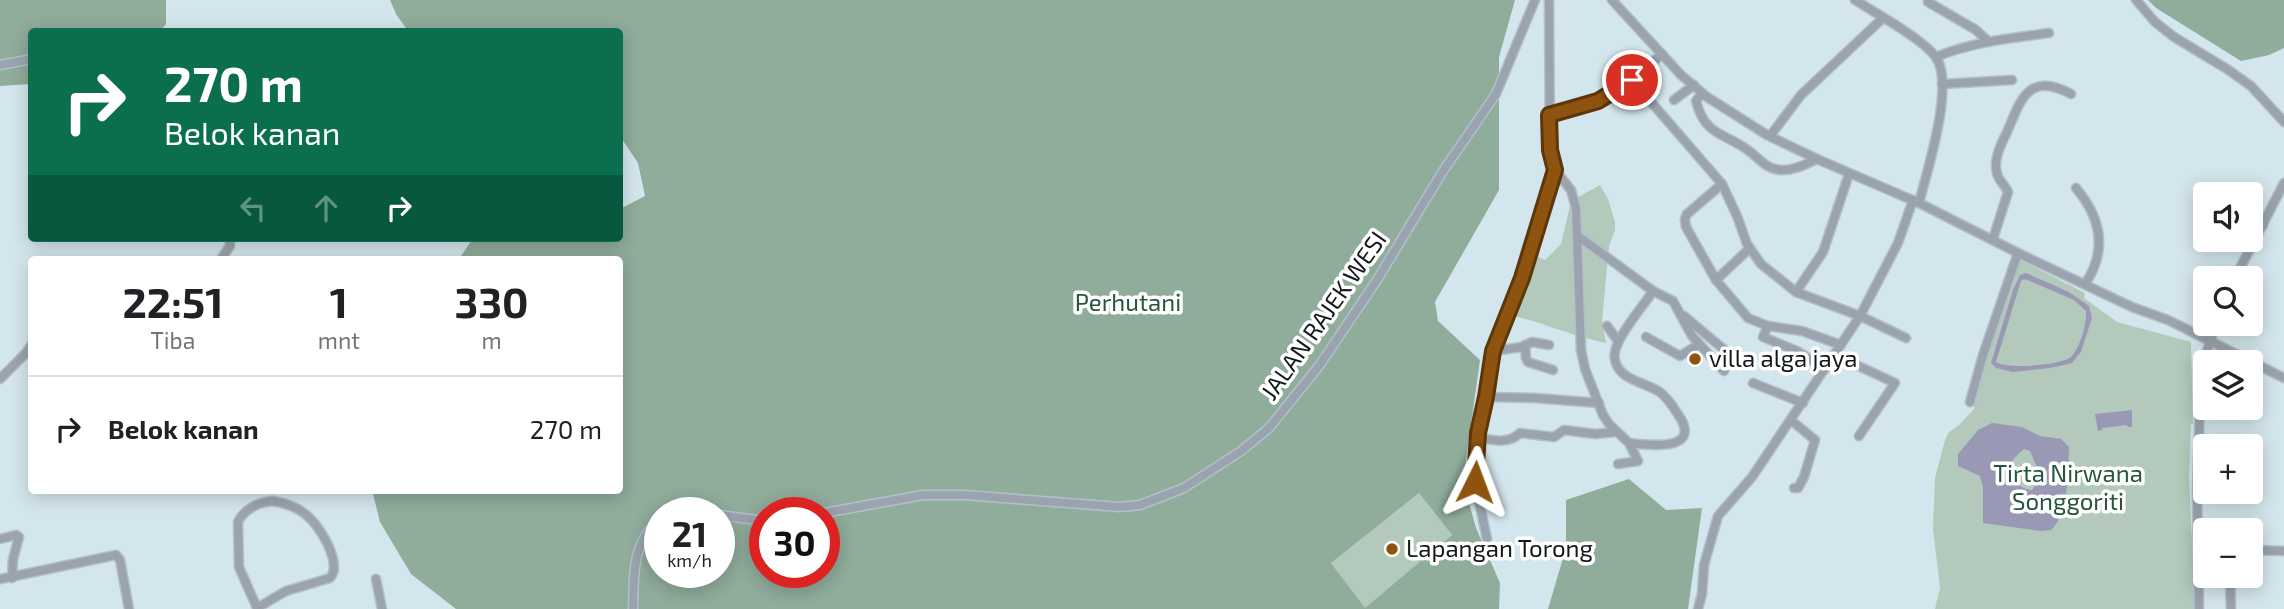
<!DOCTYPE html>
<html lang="id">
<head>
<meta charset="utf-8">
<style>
  body { margin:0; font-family:"Exo 2",sans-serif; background:#f6f6f6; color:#202124; height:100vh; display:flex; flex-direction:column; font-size:26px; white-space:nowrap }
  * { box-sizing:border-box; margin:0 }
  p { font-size:23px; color:#757577 }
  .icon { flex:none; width:38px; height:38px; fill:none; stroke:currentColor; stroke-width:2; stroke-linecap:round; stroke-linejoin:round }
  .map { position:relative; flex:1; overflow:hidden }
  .side { position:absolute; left:28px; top:256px; width:595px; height:238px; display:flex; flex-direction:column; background:#fff; border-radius:7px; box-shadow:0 4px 18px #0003 }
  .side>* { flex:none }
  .hud { position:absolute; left:28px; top:28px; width:595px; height:214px; border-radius:7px; box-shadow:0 4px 18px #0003; background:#0b6e4f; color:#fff; overflow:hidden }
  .tools { position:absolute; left:2193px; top:182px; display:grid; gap:14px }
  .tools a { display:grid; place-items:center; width:70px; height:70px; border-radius:7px; background:#fff; box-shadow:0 4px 18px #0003; font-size:35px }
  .speed { position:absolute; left:644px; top:497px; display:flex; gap:14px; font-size:35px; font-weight:700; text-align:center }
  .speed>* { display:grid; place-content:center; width:91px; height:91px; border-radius:50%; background:#fff; box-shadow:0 4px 18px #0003; line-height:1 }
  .speed small { font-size:18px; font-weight:400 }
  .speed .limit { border:10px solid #d22; background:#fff; color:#111 }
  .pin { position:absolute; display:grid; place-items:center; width:60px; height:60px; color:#fff; margin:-30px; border:4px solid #fff; border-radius:50%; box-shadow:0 2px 7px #0007 }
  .me { position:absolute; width:77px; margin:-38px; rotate:3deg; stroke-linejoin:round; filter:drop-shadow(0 0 5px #0008) }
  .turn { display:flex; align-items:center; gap:24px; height:147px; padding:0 21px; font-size:32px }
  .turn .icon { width:91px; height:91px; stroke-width:2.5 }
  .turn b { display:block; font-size:49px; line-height:60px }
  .lanes { display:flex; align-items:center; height:66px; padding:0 21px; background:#0003; justify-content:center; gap:35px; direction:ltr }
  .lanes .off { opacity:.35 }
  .eta { display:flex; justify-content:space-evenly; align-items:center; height:119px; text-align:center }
  .eta b { font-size:42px; font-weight:700; line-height:49px }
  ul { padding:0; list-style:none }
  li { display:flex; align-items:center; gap:21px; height:105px; padding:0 21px; border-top:2px solid #e0e0e0 }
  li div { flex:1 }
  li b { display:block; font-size:26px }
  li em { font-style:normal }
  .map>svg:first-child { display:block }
</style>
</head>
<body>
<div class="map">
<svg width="2284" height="609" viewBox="0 0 2284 609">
  <rect width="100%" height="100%" fill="#d4e6ed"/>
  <g fill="#b2c9bb">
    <path d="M1600,185l8,14 7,23v8l-6,16 -7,75 4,22c-33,-7 -63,-20 -95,-28l21,-61 13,6 16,-16 10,-43z"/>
    <polygon points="2022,261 2085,293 2084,298 2117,322 2191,342 2193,424 2191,424 2189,476 2195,609 1935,609 1940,588 1933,529 1935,478 1945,440 1949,432 1958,426 1974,409 1974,402 1990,341 2018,262"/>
    <polygon points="1419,493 1452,535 1365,609 1331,563"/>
  </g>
  <g fill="#90ac9b" fill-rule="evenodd">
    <polygon points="0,0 166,0 166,24 160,31 32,32 31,84 0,86"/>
    <path d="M390,0h1125l-16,57v133l-64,112 3,19 42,39 -17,121 13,47 24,55 -1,26h-1043l-45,-35 -31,-52 -8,-32h248v-231h-161l14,-21h147v-29l25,-13 -7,-33 -18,-27v-104l-212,-1 -12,-17zM1419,493l33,42 -87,73 -34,-45zM660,513h59v59h-59zM765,513h59v59h-59z"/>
    <polygon points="2148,0 2284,0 2284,48 2269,55 2241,61 2156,8"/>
    <polygon points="1629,479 1666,510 1702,508 1688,609 1548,609 1566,548 1566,500"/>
  </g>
  <g fill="#9a99b5" fill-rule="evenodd">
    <path d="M2026,273l43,19 20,14 3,12 -11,34 -9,11 -22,5 -37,4 -17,-4 -5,-5 22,-73 7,-15zM2025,279l49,21 12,11c1,12 -6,37 -15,46 -10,8 -65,13 -75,5l25,-81z"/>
    <polygon points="2132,410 2132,427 2128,427 2127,425 2102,428 2102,430 2098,431 2095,414"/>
    <path d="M1992,423l30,4 18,9 21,3 8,8c-1,23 0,67 -18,83l-9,1 -59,-8v-36l-3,-11 -22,-10v-12l20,-24zM2024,449l6,2 11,26 -9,13c-12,0 -27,-15 -20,-28 2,-5 8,-9 12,-13z"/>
  </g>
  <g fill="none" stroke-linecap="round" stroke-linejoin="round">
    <defs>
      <g id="street">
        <path d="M1549,0l1,150 5,20 -33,108 -29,73 -15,86c15,4 31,7 42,-4l34,4 10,-7 31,4 21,-2"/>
        <polyline points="1612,0 1681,75 1707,97 1767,135 1817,159 1919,203 2018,253 2132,307 2168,320 2284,378"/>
        <path d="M1855,0c20,13 66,38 80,56 21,26 -8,115 -16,147"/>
        <polyline points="2136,0 2155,22 2174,37 2227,69 2251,86 2284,122"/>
        <polyline points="1928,2 1976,30 1989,42"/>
        <path d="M1936,57c36,-15 75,-19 113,-24"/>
        <polyline points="0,65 32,59"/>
        <polyline points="1632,80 1722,184 1737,216 1747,244 1761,264 1796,292 1860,316 1906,338"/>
        <polyline points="1942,84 2012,80"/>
        <path d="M1702,93l-6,8c9,36 30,32 53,50 11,8 17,18 32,19 12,1 25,-6 36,-11"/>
        <polyline points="1674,100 1694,85"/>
        <polyline points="1549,115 1598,101 1632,80 1662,54"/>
        <polyline points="1770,136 1801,95 1883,18"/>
        <path d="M1555,170l16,20 5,18 5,142 4,19 18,46 6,9 20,19c18,2 70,9 52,-24 -6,-9 -11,-19 -20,-26 -14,-11 -42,-12 -46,-33 -5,-17 28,-53 38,-69"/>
        <polyline points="1722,184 1687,214 1685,219 1686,227 1716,280 1748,318 1768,326 1802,331 1841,345"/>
        <path d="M2076,188c25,30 32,62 9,96"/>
        <polyline points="2250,220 2263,226"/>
        <polyline points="1578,236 1653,291 1673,301 1692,336 1724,371"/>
        <path d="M1993,239l15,-47c-3,-7 -10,-12 -11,-19 -4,-13 4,-29 10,-41 14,-33 22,-61 64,-38"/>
        <polyline points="221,259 230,246 230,238"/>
        <polyline points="2201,278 2205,280"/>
        <polyline points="2235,278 2284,183"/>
        <polyline points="1716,280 1749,249"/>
        <polyline points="1796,292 1823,252 1849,174"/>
        <polyline points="1684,316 1733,357"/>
        <polyline points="1607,326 1618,341"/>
        <polyline points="1768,326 1763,337 1797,351 1825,369"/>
        <polyline points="1646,337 1680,356 1698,345"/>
        <polyline points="1525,345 1526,358 1528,362 1553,370"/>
        <polyline points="1493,351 1522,347 1532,342 1549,345"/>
        <polyline points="1835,355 1895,383 1859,436"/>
        <polyline points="0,379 26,353 32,344"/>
        <polyline points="1753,383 1803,403"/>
        <polyline points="1486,397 1535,398 1599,403"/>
        <polyline points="1970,402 1983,355 2018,253"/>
        <polyline points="1792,421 1815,440 1804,477 1798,488 1794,488"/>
        <polyline points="1478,437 1475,482 1487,539"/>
        <polyline points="1618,464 1638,461 1629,443"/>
        <path d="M273,501c12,2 22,5 32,13 14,10 38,49 25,64l-44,13 -29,17 -18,-41 -1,-45c6,-13 21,-20 35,-21z"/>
        <polyline points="682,513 700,513"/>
        <polyline points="824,513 923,495 965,495 1119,507 1140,505 1184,488 1241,451 1269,428 1319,366 1377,280 1443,171 1496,94 1535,0"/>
        <polyline points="719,515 765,521"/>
        <polyline points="0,539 16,535 19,537 13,559 12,578"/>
        <polyline points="2250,550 2284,551"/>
        <polyline points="2230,576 2231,609"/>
        <polyline points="0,579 116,555 120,560 129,609"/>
        <polyline points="376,579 382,609"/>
        <path d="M633,609c1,-30 -2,-69 27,-88"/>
        <polyline points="1698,609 1702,594 1704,565 1718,516 1752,477 1860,316 1898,243 1913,200"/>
        <polyline points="2199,609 2197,495 2201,369 2216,324"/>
      </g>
    </defs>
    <use href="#street" stroke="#b1c1c7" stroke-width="11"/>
    <use href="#street" stroke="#9ba4ae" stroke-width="8"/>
  </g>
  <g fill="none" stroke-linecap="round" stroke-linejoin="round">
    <defs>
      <polyline id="route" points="1475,482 1478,433 1486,397 1493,351 1522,278 1555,170 1550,150 1549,115 1598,101 1632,80"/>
    </defs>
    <use href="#route" stroke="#5c370a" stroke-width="18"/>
    <use href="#route" stroke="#8e540f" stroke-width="12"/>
  </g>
  <g fill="#8e540f" stroke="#fff" stroke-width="2.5">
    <circle cx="1695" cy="359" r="7"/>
    <circle cx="1392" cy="549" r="7"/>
  </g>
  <g text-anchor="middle" stroke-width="7" stroke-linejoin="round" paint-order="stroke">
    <g font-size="24" fill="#24563d" stroke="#fff">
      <text x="1128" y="311">Perhutani</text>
      <text x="2068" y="482">Tirta Nirwana<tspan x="2068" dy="28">Songgoriti</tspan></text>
    </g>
    <g font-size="24" fill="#12181b" stroke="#fff">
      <text transform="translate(1324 316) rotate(-55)" y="8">JALAN RAJEK WESI</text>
    </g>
    <g font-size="24" fill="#12181b" stroke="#fff" text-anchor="start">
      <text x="1709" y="367">villa alga jaya</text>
      <text x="1406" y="557">Lapangan Torong</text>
    </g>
  </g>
</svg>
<div class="tools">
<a><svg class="icon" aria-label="sound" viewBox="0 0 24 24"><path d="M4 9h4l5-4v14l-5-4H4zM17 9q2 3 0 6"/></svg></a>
<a><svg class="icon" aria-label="search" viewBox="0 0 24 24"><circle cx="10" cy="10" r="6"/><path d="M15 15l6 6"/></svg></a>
<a><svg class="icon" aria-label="layers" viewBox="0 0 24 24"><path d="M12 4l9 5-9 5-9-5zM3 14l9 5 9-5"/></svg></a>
<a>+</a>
<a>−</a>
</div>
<div class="speed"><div>21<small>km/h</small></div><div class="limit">30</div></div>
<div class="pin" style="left:1632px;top:80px;background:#d93025"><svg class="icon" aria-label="arrive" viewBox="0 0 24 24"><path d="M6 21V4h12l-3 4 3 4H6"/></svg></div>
<svg class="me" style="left:1475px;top:482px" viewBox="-20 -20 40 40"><path d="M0-17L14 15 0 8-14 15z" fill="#8e540f" stroke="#fff" stroke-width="4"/></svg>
<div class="hud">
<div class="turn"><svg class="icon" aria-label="right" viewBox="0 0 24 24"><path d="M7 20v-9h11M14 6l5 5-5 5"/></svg><div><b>270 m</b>Belok kanan</div></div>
<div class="lanes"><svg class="icon off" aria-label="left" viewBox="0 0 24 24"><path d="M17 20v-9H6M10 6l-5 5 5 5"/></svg><svg class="icon off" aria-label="ahead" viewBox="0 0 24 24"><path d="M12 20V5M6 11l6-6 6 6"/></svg><svg class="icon" aria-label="right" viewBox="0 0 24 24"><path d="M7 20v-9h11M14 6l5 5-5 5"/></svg></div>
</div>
<section class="side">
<div class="eta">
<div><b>22:51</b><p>Tiba</p></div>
<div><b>1</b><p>mnt</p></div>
<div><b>330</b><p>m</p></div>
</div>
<ul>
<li><svg class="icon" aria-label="right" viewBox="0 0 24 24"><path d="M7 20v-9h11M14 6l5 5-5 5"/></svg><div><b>Belok kanan</b></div><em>270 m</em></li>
</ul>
</section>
</div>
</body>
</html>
